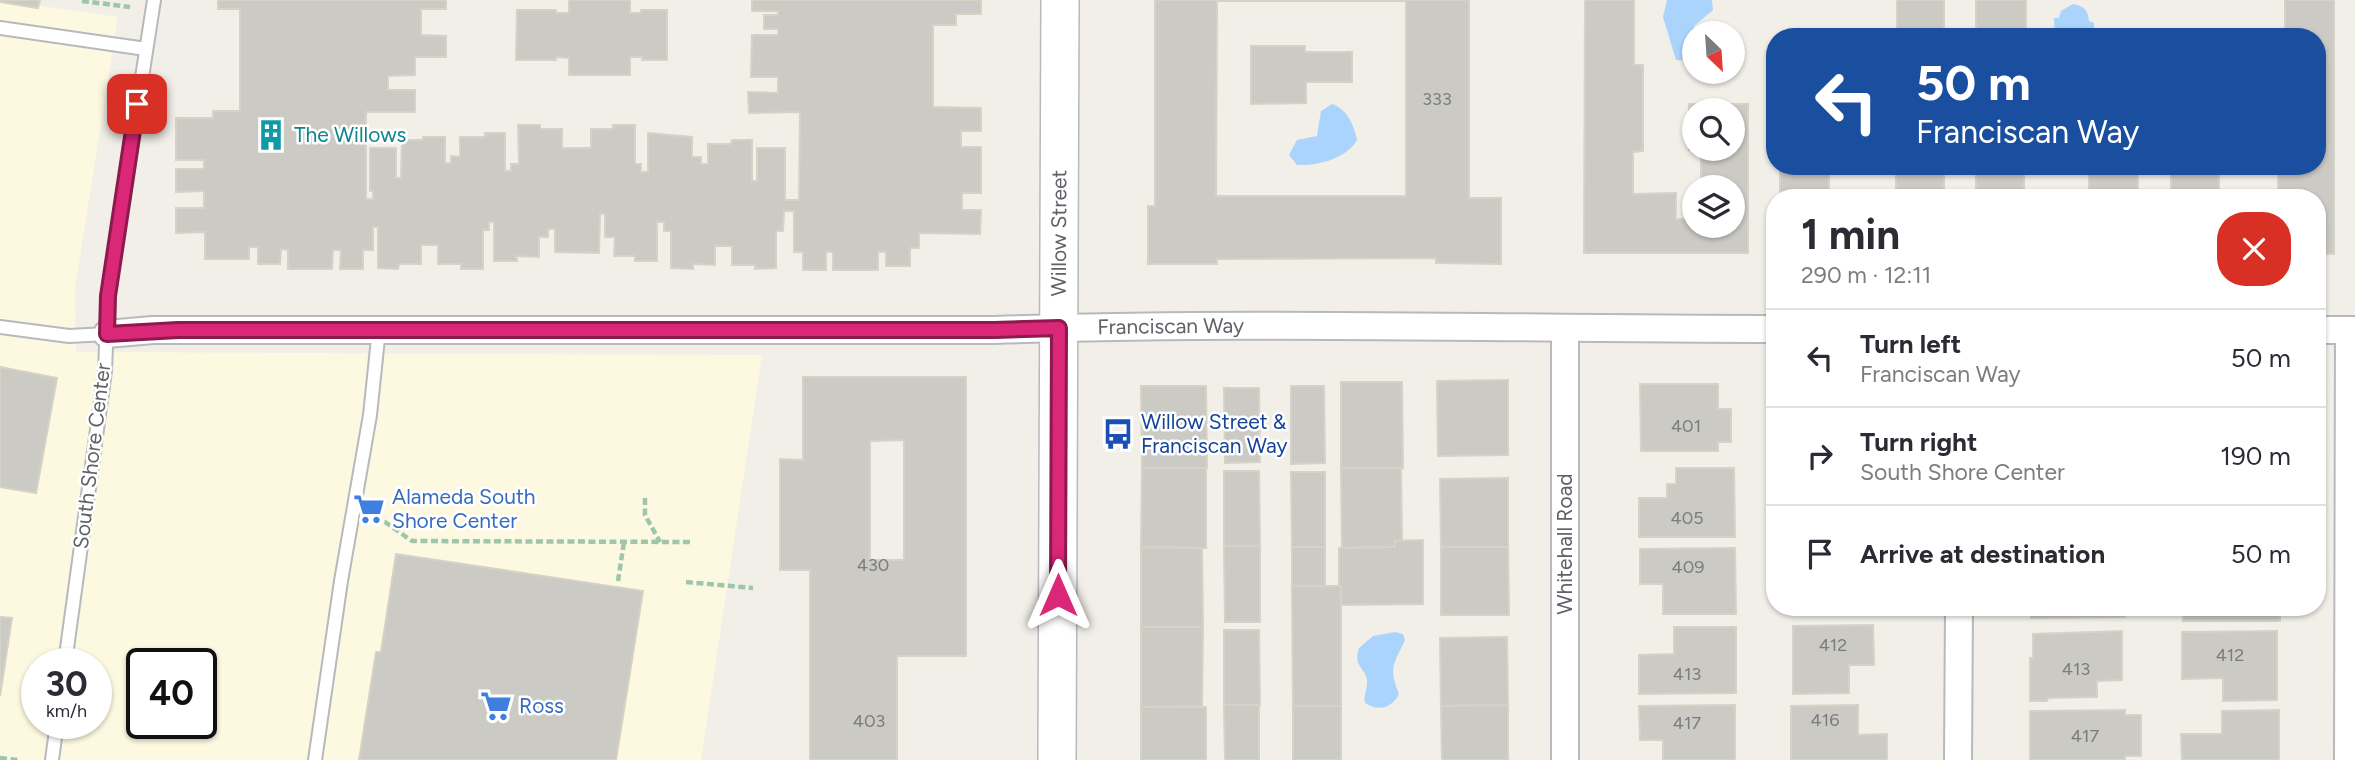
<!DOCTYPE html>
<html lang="en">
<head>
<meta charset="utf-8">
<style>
  body { margin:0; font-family:Figtree,sans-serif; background:#f7f7f7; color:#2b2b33; height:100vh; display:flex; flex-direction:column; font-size:26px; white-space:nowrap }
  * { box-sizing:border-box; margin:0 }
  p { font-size:23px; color:#7c7c81 }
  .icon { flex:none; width:38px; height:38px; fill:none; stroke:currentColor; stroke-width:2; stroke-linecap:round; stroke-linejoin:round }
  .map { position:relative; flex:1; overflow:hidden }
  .sheet { position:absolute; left:1766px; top:189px; width:560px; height:427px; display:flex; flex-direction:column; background:#fff; border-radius:28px; box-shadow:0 2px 5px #0004 }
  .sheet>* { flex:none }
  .guide { position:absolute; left:1766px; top:28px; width:560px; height:147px; border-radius:28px; box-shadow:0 2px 5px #0004; background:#1a4fa0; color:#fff; overflow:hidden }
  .needle { width:46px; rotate:155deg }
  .fabs { position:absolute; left:1682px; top:21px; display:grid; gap:14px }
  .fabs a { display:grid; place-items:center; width:63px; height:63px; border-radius:50%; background:#fff; box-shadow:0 2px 5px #0004; font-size:35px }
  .speed { position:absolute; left:21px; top:648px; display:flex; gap:14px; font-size:35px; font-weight:700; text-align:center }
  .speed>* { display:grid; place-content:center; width:91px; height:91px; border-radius:50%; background:#fff; box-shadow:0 2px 5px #0004; line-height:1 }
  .speed small { font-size:18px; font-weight:400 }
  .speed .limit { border:4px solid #111; border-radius:10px; background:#fff; color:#111 }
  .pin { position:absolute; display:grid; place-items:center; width:60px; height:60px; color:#fff; margin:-30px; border-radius:14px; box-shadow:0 4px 10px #0006 }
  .me { position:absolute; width:77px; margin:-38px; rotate:0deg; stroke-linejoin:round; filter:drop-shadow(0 0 5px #0008) }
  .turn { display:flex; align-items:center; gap:24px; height:147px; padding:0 35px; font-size:32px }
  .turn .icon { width:91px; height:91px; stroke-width:2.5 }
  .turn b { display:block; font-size:49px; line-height:60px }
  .round { display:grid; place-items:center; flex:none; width:74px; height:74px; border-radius:28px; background:#f7f7f7 }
  .summary { display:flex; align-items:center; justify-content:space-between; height:119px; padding:0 35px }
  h1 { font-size:42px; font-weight:700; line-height:52px }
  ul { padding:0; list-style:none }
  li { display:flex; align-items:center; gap:21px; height:98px; padding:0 35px; border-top:2px solid #e1e1e2 }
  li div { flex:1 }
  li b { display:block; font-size:26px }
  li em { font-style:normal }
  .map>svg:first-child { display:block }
</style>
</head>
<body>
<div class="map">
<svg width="2355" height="760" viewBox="0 0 2355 760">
  <rect width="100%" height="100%" fill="#f1efe8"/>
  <path fill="#fdf8e0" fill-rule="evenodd" d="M0,0l118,17 -43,271 1,64 686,3 -61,405h-701zM37,663h59v60h-59zM142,663h59v60h-59z"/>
  <g fill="#abd4fd">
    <polygon points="1667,0 1712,0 1713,10 1694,26 1694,61 1676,60 1663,17"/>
    <path d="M2073,4c11,2 15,6 16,17l5,2v14h-39l-1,-19h5l2,-7z"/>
    <path d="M1332,104c15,5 22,21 25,36 -11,19 -40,26 -60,25l-8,-10 8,-15 20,-4 4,-25z"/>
    <path d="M1395,632l8,2 2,6c-11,24 -17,27 -6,54 -7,14 -21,18 -34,9 -2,-8 3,-15 2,-23 -2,-13 -14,-13 -8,-32l14,-12z"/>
  </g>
  <g fill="#cccac4" stroke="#d5d2c6" stroke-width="2" fill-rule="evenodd">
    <polygon points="0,0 40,0 38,8 0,2"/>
    <polygon points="218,0 446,0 446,9 421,9 421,35 446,36 446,57 415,57 415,75 388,76 388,90 415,90 415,112 366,112 366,199 373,199 373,191 370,191 370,148 396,148 396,178 401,178 402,140 423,140 423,137 445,137 445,163 451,163 451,156 460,157 460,137 485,137 485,133 505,133 505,171 511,171 511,164 519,164 518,125 540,125 540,129 562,129 562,148 591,148 591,129 613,129 613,125 635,125 635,164 641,164 641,172 648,172 648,133 692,137 692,157 701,157 701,164 708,164 708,144 731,144 732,140 752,140 752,181 757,181 757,148 785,148 785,200 799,200 800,112 749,113 748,92 778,93 778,77 751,77 752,35 778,35 778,29 764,29 764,15 778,15 778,11 752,11 752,0 981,0 981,14 956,14 956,25 933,25 933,107 981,108 981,131 961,131 961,147 981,147 981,193 962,193 962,210 981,210 980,234 919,233 919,248 910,248 910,266 886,266 886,252 878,252 878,270 833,270 833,252 826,252 826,270 803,270 803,252 794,252 794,211 784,211 783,231 776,231 776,268 755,269 755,265 732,265 732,246 715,246 715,265 693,264 693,269 671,268 671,231 664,231 664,222 657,222 657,261 635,261 635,256 614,256 615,237 605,237 605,214 600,214 599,253 555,252 555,229 548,229 548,237 539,237 539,257 516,256 517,261 494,261 494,222 489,222 489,230 483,230 483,269 461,269 461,264 438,264 438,245 421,245 421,264 399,264 398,269 378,268 378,227 373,227 373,250 363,250 363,269 340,269 341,250 333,250 332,269 288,269 288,250 281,249 280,264 258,264 258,247 249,247 249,259 205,259 205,232 176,233 176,208 204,208 204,191 176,192 176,169 204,169 204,160 176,160 176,118 213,118 213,111 240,111 240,9 218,9"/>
    <polygon points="569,0 630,0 630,13 641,13 641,10 667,10 667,60 642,60 642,57 630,57 630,75 569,75 569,58 556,57 556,60 516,60 517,10 556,10 556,13 569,13"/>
    <path d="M1155,0h314v198h32v66l-65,-1v-5l-219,1v5h-69v-58h7zM1217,1h189v195h-190z"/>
    <path d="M1585,0h49v65h9v86l-10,1v42l43,-1v26h14v-10h4v17h38v-39h-31v-38l-12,1v-46h59v149h-164zM1694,110h38v39h-38z"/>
    <rect x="1897" y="0" width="47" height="37"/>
    <rect x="1976" y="0" width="50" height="37"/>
    <polygon points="2285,0 2334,0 2334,254 2317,254 2317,198 2244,198 2244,195 2278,195 2278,166 2317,166 2317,37 2285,37"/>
    <polygon points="1251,46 1305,46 1305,52 1352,52 1352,82 1306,82 1306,103 1251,104"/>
    <rect x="1780" y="166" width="49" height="32"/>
    <polygon points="1896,166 1944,166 1944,198 1854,198 1854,194 1896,194"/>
    <polygon points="1976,166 2024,166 2024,196 2066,198 1976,198"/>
    <rect x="2089" y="166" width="49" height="32"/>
    <rect x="2171" y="166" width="48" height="32"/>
    <polygon points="0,367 57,378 36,493 0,487"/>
    <path d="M803,377h163v279h-69v104h-87v-190h-30v-111l23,1zM904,440v120h-34v-119z"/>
    <polygon points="1508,380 1508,455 1438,456 1437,381"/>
    <polygon points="1341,382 1402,382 1403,468 1341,468"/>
    <polygon points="1640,384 1718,384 1718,409 1731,409 1731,442 1718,442 1718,451 1641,451"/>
    <polygon points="1141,386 1206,386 1207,468 1142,468"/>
    <polygon points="1291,386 1324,386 1325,463 1291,464"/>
    <polygon points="1224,388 1259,388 1260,462 1225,463"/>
    <polygon points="1142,468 1206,468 1206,548 1141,547"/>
    <polygon points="1341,468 1401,468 1402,540 1395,541 1395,547 1342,548"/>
    <polygon points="1676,468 1734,468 1735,537 1639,537 1639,498 1667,498 1667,484 1676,484"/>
    <polygon points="1224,471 1259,471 1260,546 1224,546"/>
    <polygon points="1291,472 1325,472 1325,547 1292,547"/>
    <polygon points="1508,478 1508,547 1441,547 1440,479"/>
    <polygon points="1423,540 1423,604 1341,605 1341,586 1339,586 1339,548 1395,547 1395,541"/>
    <polygon points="1224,546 1260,546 1260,622 1225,622"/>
    <polygon points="1141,547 1202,548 1203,627 1141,627"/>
    <rect x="1292" y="547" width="33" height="39"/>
    <polygon points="1441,547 1508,547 1509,615 1441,615"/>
    <polygon points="1735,548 1736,614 1663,614 1663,584 1640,584 1640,549"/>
    <polygon points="396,554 643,591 616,760 359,760 376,652 381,652"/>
    <polygon points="1292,586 1341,586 1341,706 1293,706"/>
    <polygon points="1794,607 1866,607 1866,608 1861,608 1861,614 1794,614"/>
    <polygon points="2031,607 2125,607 2125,617 2031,618"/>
    <rect x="2183" y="607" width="97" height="14"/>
    <polygon points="0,617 12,618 0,696"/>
    <polygon points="1873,625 1874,665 1849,665 1849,693 1793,694 1793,626"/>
    <polygon points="1141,627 1203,627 1202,706 1141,707"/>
    <polygon points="1674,627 1736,627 1736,693 1639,694 1639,655 1674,654"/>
    <polygon points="1224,630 1259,630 1260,705 1224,705"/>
    <polygon points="2122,631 2122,680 2097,681 2097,697 2048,698 2047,701 2030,701 2030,658 2033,658 2033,634"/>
    <polygon points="2277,631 2277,700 2223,701 2223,678 2182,679 2182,632"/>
    <polygon points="1507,637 1508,705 1441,706 1440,638"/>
    <polygon points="1224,705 1259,705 1259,760 1225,760"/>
    <polygon points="1508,705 1508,760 1442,760 1441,706"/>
    <polygon points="1735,705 1735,760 1663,760 1663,740 1640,740 1639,706"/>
    <polygon points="1858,705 1858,735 1887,734 1887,760 1791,760 1791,706"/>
    <rect x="1293" y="706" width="48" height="54"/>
    <rect x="1141" y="707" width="65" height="53"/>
    <polygon points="2125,710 2125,715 2141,715 2141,756 2125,756 2125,760 2030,760 2030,711"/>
    <polygon points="2279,710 2279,760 2182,760 2181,734 2222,734 2222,711"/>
  </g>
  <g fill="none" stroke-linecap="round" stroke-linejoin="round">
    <defs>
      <g id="lane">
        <polyline points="0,28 146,49"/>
        <polyline points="0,327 69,336 107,334"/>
        <polyline points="65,663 105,371 108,296 154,0"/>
        <polyline points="52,760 57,723"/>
        <polyline points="315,760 341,581 370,415 379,329"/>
      </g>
      <g id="street">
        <polyline points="1565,328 1565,760"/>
        <polyline points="2317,330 2355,330"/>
        <path id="s1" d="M107,334l46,-4h842c260,-9 519,-1 779,-1"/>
        <polyline points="1958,760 1959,607"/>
        <polyline points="2348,760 2349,330"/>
      </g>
      <g id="secondary">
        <path id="s2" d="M1057,760l3,-760"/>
      </g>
    </defs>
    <use href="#lane" stroke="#b8b9be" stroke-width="16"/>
    <use href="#street" stroke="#b8b9be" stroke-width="30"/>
    <use href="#secondary" stroke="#b6b9be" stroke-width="40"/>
    <g stroke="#9dc6ab" stroke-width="4.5" stroke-dasharray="7 3.5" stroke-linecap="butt">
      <polyline points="82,1 130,7"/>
      <polyline points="645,498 645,515 660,542"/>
      <polyline points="374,521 385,522 412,541 693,542"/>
      <polyline points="618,581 624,542"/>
      <polyline points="686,582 753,588"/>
      <polyline points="0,758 18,760"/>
    </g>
    <use href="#lane" stroke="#fff" stroke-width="12"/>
    <use href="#street" stroke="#fff" stroke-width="26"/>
    <use href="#secondary" stroke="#fff" stroke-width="37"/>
  </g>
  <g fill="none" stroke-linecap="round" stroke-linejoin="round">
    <defs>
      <polyline id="route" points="137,104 108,296 107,334 178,330 995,330 1059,328 1058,595"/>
    </defs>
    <use href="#route" stroke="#8e194d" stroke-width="18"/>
    <use href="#route" stroke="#db2777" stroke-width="12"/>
  </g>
  <defs>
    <symbol id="building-bare" viewBox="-9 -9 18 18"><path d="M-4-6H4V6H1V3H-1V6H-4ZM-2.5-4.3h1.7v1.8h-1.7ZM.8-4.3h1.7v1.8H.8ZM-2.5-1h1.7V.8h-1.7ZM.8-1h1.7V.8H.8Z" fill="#0f9aa8" stroke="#fff" stroke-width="2.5" paint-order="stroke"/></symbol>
    <symbol id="bus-bare" viewBox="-9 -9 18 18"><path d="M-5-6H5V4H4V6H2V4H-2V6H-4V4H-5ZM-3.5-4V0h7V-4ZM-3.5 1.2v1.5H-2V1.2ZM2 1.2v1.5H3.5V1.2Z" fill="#1a4fb4" stroke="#fff" stroke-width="2.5" paint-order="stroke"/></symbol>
    <symbol id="supermarket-bare" viewBox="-9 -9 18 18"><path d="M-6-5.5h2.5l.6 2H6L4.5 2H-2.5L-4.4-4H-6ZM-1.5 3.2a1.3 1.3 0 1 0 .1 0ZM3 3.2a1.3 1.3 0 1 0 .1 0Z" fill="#3f7fe0" stroke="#fff" stroke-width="2.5" paint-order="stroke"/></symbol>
  </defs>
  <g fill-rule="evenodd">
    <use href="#building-bare" x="249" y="113" width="44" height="44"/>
    <use href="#bus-bare" x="1096" y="412" width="44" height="44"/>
    <use href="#supermarket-bare" x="347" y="487" width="44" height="44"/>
    <use href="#supermarket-bare" x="474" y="684" width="44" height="44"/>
  </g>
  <g text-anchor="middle" stroke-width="5" stroke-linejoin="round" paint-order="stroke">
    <g font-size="18" fill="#7a7c7e">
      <text x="1437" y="105">333</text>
      <text x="1686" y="432">401</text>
      <text x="1687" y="524">405</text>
      <text x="873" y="571">430</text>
      <text x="1688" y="573">409</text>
      <text x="1833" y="651">412</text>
      <text x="2230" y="661">412</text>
      <text x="2076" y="675">413</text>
      <text x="1687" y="680">413</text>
      <text x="1825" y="726">416</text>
      <text x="869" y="727">403</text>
      <text x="1687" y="729">417</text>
      <text x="2085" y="742">417</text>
    </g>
    <g font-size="21" fill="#0d838f" stroke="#fff" text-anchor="start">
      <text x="294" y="142">The Willows</text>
    </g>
    <g font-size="21" fill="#5f6267" stroke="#fff">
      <text dy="7" stroke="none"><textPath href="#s2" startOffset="527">Willow Street</textPath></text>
      <text dy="7" stroke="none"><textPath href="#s1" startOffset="1064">Franciscan Way</textPath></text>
      <text transform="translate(92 456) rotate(-83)" y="7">South Shore Center</text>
      <text transform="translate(1565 544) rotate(-90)" y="7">Whitehall Road</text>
    </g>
    <g font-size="21" fill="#164399" stroke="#fff" text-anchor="start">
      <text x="1141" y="429">Willow Street &amp;<tspan x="1141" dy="24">Franciscan Way</tspan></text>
    </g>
    <g font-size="21" fill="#366cbe" stroke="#fff" text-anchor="start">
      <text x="392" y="504">Alameda South<tspan x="392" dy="24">Shore Center</tspan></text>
      <text x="519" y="713">Ross</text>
    </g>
  </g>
</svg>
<div class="fabs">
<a><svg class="needle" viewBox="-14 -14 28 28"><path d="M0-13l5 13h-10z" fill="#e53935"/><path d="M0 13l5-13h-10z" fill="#7c7c81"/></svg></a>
<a><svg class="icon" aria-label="search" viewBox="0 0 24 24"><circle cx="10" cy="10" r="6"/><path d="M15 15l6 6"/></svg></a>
<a><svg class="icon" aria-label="layers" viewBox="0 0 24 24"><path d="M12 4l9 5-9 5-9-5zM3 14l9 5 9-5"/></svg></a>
</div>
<div class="speed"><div>30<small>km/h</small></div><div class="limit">40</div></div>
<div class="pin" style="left:137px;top:104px;background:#d93025"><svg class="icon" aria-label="arrive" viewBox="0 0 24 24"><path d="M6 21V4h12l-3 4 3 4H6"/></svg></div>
<svg class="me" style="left:1058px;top:595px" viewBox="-20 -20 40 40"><path d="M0-17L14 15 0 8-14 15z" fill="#db2777" stroke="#fff" stroke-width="4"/></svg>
<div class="guide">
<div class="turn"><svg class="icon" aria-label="left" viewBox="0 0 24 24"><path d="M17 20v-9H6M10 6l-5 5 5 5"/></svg><div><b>50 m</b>Franciscan Way</div></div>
</div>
<section class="sheet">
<div class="summary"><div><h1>1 min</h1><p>290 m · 12:11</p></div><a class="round" style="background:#d93025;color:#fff"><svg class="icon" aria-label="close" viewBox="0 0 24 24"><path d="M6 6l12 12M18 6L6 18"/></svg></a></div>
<ul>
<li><svg class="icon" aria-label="left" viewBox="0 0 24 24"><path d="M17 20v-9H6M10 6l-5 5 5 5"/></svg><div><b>Turn left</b><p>Franciscan Way</p></div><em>50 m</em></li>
<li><svg class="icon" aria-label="right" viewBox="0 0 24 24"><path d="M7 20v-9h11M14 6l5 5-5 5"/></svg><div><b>Turn right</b><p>South Shore Center</p></div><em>190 m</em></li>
<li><svg class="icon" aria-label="arrive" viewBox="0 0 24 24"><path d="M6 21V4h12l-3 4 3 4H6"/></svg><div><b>Arrive at destination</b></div><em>50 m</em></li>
</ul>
</section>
</div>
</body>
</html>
